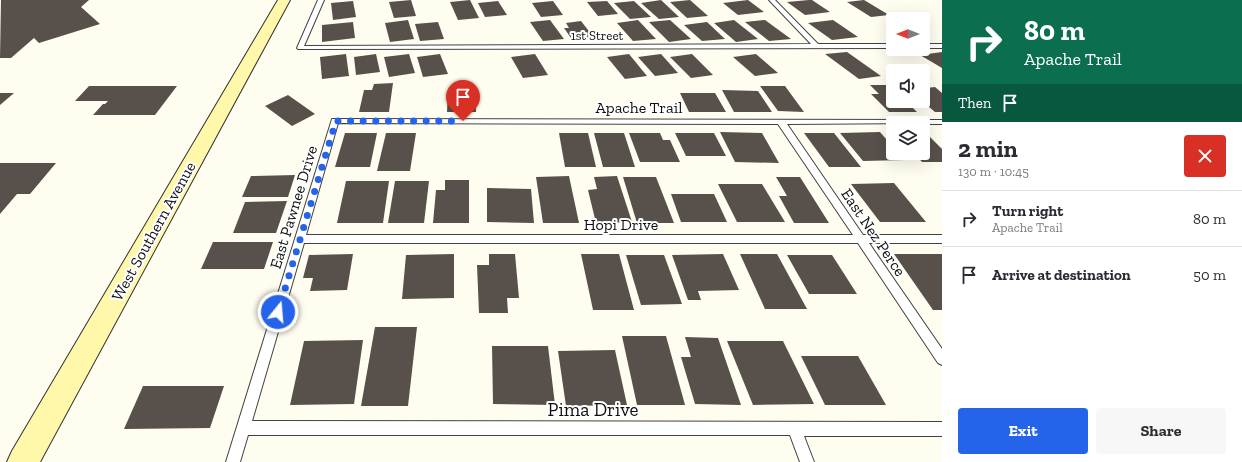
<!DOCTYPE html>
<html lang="en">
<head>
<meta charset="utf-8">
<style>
  body { margin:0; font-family:"Zilla Slab",serif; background:#f7f7f7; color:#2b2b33; height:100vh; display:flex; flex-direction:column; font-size:15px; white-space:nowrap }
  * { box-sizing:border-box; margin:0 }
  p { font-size:13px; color:#7c7c81 }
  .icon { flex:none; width:22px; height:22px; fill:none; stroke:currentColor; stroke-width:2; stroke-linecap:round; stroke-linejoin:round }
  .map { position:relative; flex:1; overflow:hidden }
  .details { display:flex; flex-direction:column; background:#fff; width:300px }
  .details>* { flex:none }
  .hud { background:#0b6e4f; color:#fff; overflow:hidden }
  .needle { width:26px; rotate:270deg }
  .controls { position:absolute; left:886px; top:12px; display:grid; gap:8px }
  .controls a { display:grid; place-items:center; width:44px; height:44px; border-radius:4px; background:#fff; box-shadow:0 4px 16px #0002; font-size:20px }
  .pin { position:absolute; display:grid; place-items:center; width:34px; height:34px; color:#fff; margin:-41px -17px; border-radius:50% 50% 50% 0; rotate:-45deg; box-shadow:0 0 4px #0007 }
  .pin .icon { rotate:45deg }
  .me { position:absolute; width:44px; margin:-22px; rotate:17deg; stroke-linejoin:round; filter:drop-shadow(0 0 3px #0008) }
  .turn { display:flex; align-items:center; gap:14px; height:84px; padding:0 16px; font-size:18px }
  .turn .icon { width:52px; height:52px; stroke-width:2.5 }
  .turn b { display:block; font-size:28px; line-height:34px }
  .then { display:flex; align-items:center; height:38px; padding:0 16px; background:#0003; gap:8px; font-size:15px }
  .round { display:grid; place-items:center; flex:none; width:42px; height:42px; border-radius:4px; background:#f7f7f7 }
  .overview { display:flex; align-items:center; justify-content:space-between; height:68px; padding:0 16px }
  h1 { font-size:24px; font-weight:700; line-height:30px }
  .cta { display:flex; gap:8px; margin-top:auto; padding:8px 16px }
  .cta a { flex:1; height:46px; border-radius:4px; background:#2563eb; color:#fff; font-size:16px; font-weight:700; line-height:46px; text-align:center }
  .cta a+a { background:#f7f7f7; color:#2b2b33 }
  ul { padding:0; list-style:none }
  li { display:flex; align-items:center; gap:12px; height:56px; padding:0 16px; border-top:1px solid #e1e1e2 }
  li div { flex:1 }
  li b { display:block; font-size:15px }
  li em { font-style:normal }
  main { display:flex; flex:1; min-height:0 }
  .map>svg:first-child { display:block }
</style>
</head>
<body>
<main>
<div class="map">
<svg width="942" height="462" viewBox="0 0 942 462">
  <rect width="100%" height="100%" fill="#fffdf0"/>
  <g fill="#58504a">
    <polygon points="1,0 89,0 81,7 100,24 39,43 34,38 11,58 0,58"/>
    <polygon points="411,0 416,16 394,18 389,2"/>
    <polygon points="470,0 479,18 458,20 450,2"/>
    <polygon points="661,0 679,17 659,19 641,3"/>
    <polygon points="690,0 708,16 687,18 670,2"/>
    <polygon points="748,0 764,12 738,15 723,3"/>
    <polygon points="809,0 812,0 830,12 805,15 787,2"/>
    <polygon points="864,0 889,15 871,17 847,2"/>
    <polygon points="353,1 356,17 333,20 331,3"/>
    <polygon points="498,1 507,15 485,17 478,3"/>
    <polygon points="553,1 563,15 541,17 532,3"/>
    <polygon points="607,1 618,14 598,16 587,2"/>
    <polygon points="634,1 651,17 630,19 614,3"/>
    <polygon points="408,20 414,39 390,42 385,23"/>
    <polygon points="550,20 564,39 543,41 530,22"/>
    <polygon points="638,20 656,39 633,41 617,23"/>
    <polygon points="670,20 691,39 669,42 649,22"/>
    <polygon points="734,20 758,39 736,42 714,23"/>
    <polygon points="765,20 791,39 769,41 745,22"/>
    <polygon points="833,20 858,37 832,40 808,23"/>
    <polygon points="581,21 595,39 573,41 564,28 569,28 566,23"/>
    <polygon points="353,22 355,38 322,42 322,25"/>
    <polygon points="438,22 444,39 420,41 415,24"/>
    <polygon points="707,22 725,39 702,41 684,25"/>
    <polygon points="847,52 881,76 859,79 825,54"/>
    <polygon points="942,52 942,68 920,55"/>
    <polygon points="346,54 349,76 322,79 320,57"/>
    <polygon points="376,54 380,72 356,75 354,57"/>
    <polygon points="409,54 415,73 389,77 384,57"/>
    <polygon points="440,54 448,74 423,77 417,57"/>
    <polygon points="535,54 548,75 523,78 511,57"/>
    <polygon points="629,54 647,76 625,79 607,57"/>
    <polygon points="661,54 678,73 655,76 638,57"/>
    <polygon points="692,54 713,75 691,78 670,57"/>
    <polygon points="756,54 778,73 755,76 733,57"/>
    <polygon points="393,83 389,112 359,112 364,90 372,90 374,84"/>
    <polygon points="455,85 475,85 476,112 447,112 448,91 455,91"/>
    <polygon points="870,85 889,85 893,88 893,101 906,101 917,112 889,112 871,94 879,94"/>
    <polygon points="923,85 926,88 935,87 942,93 942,112 935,112 923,102"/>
    <polygon points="89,86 177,86 155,115 93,115 103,104 105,104 108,101 75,101"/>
    <polygon points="760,86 785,86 804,112 778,111"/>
    <polygon points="722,90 758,91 772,112 734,112"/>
    <polygon points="0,93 14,93 0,105"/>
    <polygon points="680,93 715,93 726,112 689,112"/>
    <polygon points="288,95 315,114 292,126 265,106"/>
    <polygon points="720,132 762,133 779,163 735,162"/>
    <polygon points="880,132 893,147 893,153 898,153 905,160 863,161 840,133"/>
    <polygon points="923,132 925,132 942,149 942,162 922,162 914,153 923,153"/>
    <polygon points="345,133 377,133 370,167 335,167"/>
    <polygon points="386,133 416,133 410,171 377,171"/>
    <polygon points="559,133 588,133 596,167 565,167"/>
    <polygon points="594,133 624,133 635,167 603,167"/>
    <polygon points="629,133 660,133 663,140 670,140 680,162 640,162"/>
    <polygon points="675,133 714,133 726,156 686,156"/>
    <polygon points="804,133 834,133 861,167 829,167"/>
    <polygon points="0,163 56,163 30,194 17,194 0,214"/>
    <polygon points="295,175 288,197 242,197 251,176"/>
    <polygon points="569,176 579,223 543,223 536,177"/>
    <polygon points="617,176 632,222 596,223 588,190 597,189 594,177"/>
    <polygon points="623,177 656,177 674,223 637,223"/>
    <polygon points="776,177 800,177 829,223 794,223 779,196 787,196"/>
    <polygon points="445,180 469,180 469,223 433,223 436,190 445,190"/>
    <polygon points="346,181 389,181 383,223 337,223"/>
    <polygon points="395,181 429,181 424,223 388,223"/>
    <polygon points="894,183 926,222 880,222 851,184"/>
    <polygon points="718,184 762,184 785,222 737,222"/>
    <polygon points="487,188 531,189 534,223 487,222"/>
    <polygon points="671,194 714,194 727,222 681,222"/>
    <polygon points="287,201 276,233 233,233 245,202"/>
    <polygon points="213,242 273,242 264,269 201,269"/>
    <polygon points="353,254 347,290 310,291 313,278 303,278 309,255"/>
    <polygon points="454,254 454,298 402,299 406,255"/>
    <polygon points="489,254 515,254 519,298 507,298 508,313 479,313 477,265 489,265"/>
    <polygon points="581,254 619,254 634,310 593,310"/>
    <polygon points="723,254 739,290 698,291 701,300 688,300 672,255"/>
    <polygon points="740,254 777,254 807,309 765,309"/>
    <polygon points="894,254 942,254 942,310 933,310"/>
    <polygon points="626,255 664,255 682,304 641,305"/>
    <polygon points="787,255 832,255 857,294 809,294"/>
    <polygon points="375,327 417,327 408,406 361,406"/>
    <polygon points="622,336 666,336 685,405 637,405"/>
    <polygon points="685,337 718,338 741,405 695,404 681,357 691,357"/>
    <polygon points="363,340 354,404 290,405 304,341"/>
    <polygon points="727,341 783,341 814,404 753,405"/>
    <polygon points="492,346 548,346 555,405 493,404"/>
    <polygon points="615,350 627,405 566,406 558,351"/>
    <polygon points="801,356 858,356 886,405 825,405"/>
    <polygon points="143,386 224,386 210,428 124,429"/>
  </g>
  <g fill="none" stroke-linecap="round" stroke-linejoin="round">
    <defs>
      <g id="service">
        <polygon points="318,0 324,0 304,46 811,44 769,0 775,0 818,44 893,44 893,48 298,49 297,48"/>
        <rect x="923" y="44" width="19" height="4"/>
        <path d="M332,119l610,1v4h-19v-1l-136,1 76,111h79v8h-73l73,106v16l-4,-2 -80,-120h-554l-52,178 690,1v14h-138l10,26h-14l-10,-27h-542l-8,27h-14zM338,123l440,1 75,111h-547z"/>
      </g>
      <polygon id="secondary" points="278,0 290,0 40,462 7,462 12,451"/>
    </defs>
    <use href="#service" stroke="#424242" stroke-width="2"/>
    <use href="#secondary" stroke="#313131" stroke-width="2"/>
    <use href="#service" fill="#fff" fill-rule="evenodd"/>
    <use href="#secondary" fill="#fff8ab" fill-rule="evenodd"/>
  </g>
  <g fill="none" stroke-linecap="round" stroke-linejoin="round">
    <polyline stroke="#2563eb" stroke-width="7" stroke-dasharray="0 12.6" points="278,312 336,121 463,121"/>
  </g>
  <g text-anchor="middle" stroke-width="4" stroke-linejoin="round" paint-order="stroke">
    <g font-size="13" fill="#0f0f0f" stroke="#fff">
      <text x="597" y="40">1st Street</text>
    </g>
    <g font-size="16" fill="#0f0f0f" stroke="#fff">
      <text x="639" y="113">Apache Trail</text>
      <text transform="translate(293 207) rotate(-73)" y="6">East Pawnee Drive</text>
      <text x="621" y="230">Hopi Drive</text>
      <text transform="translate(153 231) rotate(-61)" y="6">West Southern Avenue</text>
      <text transform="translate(874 232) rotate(56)" y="6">East Nez Perce</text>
    </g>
    <g font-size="19" fill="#0f0f0f" stroke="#fff">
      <text x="593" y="416">Pima Drive</text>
    </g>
  </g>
</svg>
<div class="controls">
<a><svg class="needle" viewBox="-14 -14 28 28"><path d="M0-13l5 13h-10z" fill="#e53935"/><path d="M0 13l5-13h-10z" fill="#7c7c81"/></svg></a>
<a><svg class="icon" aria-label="sound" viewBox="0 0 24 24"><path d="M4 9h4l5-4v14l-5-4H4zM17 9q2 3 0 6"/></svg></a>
<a><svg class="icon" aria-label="layers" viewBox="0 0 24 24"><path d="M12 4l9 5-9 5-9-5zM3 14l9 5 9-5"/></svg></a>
</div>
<div class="pin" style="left:463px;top:121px;background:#d93025"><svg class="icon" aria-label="arrive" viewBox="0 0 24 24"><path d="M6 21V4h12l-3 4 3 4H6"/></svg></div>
<svg class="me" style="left:278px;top:312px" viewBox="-20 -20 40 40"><circle r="17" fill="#2563eb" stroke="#fff" stroke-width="3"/><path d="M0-11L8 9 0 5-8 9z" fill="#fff"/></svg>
</div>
<section class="details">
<div class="hud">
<div class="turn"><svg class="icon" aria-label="right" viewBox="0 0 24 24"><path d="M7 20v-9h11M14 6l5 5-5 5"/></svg><div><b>80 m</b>Apache Trail</div></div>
<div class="then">Then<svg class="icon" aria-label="arrive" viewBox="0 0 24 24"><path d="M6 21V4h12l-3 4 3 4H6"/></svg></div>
</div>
<div class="overview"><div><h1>2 min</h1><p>130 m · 10:45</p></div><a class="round" style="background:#d93025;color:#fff"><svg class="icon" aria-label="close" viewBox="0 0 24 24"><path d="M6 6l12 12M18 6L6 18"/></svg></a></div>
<ul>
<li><svg class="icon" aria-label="right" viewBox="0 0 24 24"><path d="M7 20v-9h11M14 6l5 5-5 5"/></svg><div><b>Turn right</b><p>Apache Trail</p></div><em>80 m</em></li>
<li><svg class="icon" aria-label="arrive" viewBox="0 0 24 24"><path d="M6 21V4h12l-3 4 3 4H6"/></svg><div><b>Arrive at destination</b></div><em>50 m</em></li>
</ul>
<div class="cta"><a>Exit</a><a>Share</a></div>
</section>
</main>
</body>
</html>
